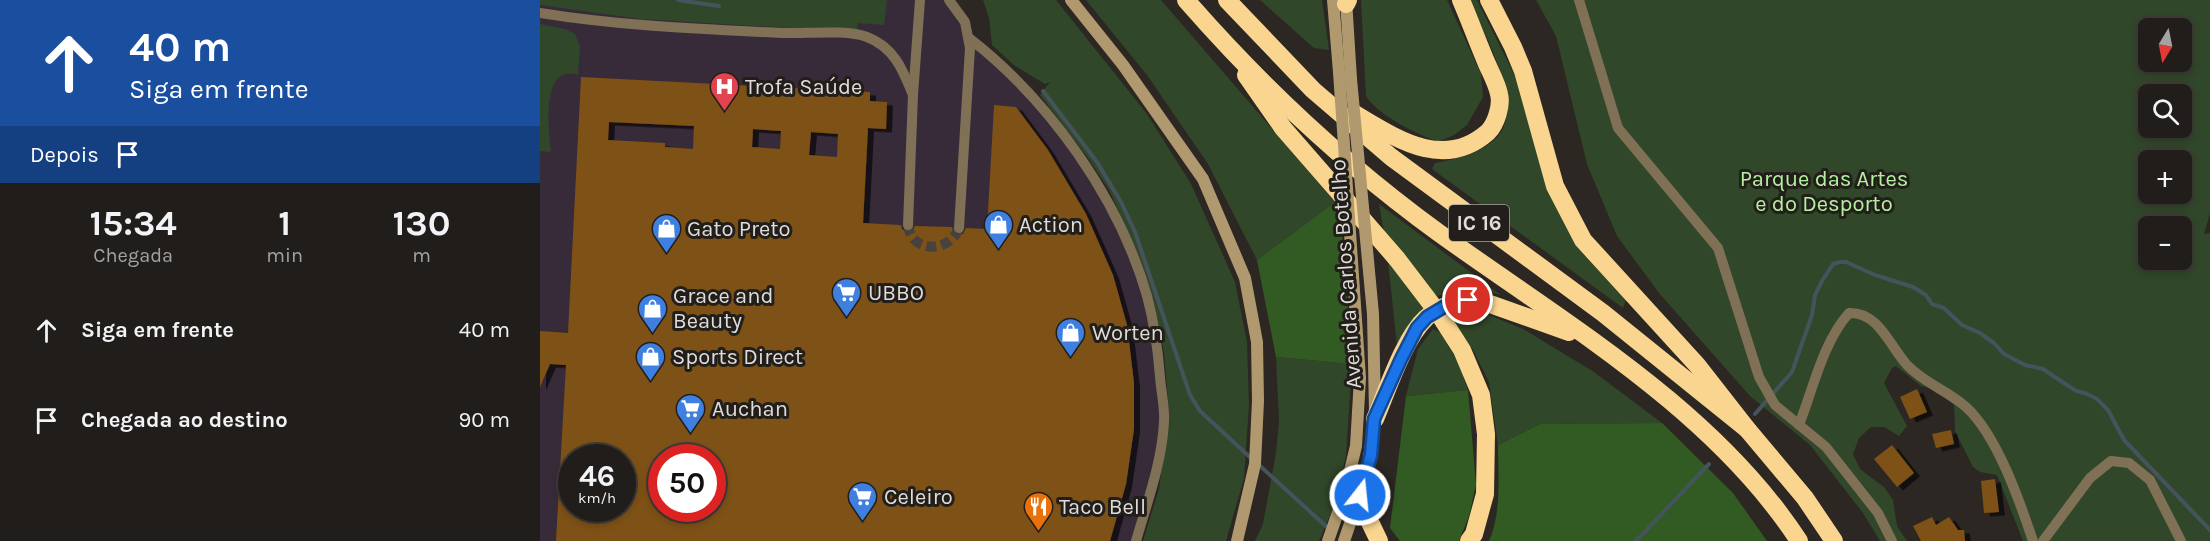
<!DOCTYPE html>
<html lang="pt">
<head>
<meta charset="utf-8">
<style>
  body { margin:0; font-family:Karla,sans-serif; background:#2d2a27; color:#f1f3f6; height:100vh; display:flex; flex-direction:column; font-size:22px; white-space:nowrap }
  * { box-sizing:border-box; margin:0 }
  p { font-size:20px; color:#a2a2a2 }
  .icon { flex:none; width:33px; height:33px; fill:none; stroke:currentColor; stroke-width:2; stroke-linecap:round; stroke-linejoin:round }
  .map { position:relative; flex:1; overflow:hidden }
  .sheet { display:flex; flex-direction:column; background:#211d1a; width:540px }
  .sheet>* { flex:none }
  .banner { background:#1a4fa0; color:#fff; overflow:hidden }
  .needle { width:39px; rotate:190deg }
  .buttons { position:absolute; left:1598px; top:18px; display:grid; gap:12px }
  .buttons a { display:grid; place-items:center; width:54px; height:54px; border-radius:9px; background:#211d1a; box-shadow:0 3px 9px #0003,0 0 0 2px #3e3b39; font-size:30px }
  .speed { position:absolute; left:18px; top:444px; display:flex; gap:12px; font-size:30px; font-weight:700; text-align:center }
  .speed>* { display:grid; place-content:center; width:78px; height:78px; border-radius:50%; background:#211d1a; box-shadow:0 3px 9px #0003,0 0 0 2px #3e3b39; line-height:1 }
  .speed small { font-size:15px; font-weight:400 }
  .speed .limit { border:9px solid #d22; background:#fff; color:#111 }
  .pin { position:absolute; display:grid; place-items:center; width:51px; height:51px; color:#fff; margin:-26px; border:3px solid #fff; border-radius:50%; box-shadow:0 2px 6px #0007 }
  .me { position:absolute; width:66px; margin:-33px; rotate:16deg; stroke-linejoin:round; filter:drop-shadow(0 0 4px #0008) }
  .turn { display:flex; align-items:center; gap:21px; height:126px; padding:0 30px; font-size:27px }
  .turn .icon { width:78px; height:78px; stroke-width:2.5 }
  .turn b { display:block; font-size:42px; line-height:51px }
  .then { display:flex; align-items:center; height:57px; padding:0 30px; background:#0003; gap:12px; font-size:22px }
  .eta { display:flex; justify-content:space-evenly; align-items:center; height:102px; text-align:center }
  .eta b { font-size:36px; font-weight:700; line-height:42px }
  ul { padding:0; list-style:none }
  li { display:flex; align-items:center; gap:18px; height:90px; padding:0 30px }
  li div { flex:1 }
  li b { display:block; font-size:22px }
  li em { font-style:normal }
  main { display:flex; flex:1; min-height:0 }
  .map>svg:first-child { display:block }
</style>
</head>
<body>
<main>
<section class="sheet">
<div class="banner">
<div class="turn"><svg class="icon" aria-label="ahead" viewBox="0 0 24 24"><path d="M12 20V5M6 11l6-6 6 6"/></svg><div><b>40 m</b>Siga em frente</div></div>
<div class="then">Depois<svg class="icon" aria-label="arrive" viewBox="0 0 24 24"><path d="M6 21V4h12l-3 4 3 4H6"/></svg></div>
</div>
<div class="eta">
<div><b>15:34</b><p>Chegada</p></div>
<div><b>1</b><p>min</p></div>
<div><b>130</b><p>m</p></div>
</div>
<ul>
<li><svg class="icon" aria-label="ahead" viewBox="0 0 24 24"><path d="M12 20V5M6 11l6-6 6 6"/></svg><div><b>Siga em frente</b></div><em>40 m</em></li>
<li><svg class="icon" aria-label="arrive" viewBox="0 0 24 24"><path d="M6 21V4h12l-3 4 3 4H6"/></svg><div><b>Chegada ao destino</b></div><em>90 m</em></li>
</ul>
</section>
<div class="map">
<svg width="1670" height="541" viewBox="0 0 1670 541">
  <defs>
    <filter id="shadow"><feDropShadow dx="6" dy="3.5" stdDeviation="0" flood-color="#0009"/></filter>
  </defs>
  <rect width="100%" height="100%" fill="#2c2723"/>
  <path fill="#372b39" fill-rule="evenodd" d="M0,0h409l20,38 104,107 34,59 40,93 17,124 -28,120h-596zM32,458h50v50h-50zM122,458h50v50h-50z"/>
  <g fill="#314729" fill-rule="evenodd">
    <polygon points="0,0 347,0 344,25 318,23 317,32 101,19 0,5"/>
    <polygon points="443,0 516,0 607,114 651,184 695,282 707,342 709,405 704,478 686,541 603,541 619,489 629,412 624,352 620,334 611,297 598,254 569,190 548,158 500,95 510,82 505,84 475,66 452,45 449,18"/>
    <polygon points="546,0 621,0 795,202 717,260 668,164 607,75"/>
    <polygon points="720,0 782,0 789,50 774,48"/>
    <path d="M821,0h86l34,74 2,23 -16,28 -13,10 -16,7c-23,-9 -59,-26 -72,-46z"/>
    <path d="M929,0h8l45,90 13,45 91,164 -3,9 -191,-139 3,-6c21,-4 44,-9 60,-24 33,-29 -12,-108 -26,-139z"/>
    <path d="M996,0h674v213l-6,21 6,-1v308h-187l-26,-66 -17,-3 -7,-5 -18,-36 -1,-26 -7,-6 -17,-11 -9,-2 -25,-20 -4,2 -8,15 23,43 -8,10 -15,-9h-13l-12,11 -6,16 7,15 24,18 9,13 4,26 10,15h-27l-17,-28 -53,-68 -60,-49 -91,-103 -42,-57 -30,-72 -31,-128zM1608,28h33v34h-33zM1608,94h33v34h-33zM1608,160h33v34h-33zM1608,226h33v34h-33z"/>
    <path d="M0,24l25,5 10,5 5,12 -2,29c-38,-12 -29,56 -27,77l-11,-1z"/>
    <path d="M839,204l122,91c-21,-6 -43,-5 -64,1l-52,-59z"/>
    <polygon points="848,262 887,306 869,324 857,345"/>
    <polygon points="922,313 949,315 983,329 1054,372 1122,423 1000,424 958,445 949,382 933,350 910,316"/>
    <polygon points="893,329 901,333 919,364 928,390 866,396 878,349"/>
    <polygon points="736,357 812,364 806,456 794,506 779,541 715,541 723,524 736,453 739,421"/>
  </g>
  <g fill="#325a23">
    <polygon points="795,202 802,234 812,364 736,357 717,260"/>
    <polygon points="928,390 936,485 929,516 919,541 860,541 850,528 866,396"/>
    <path d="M1122,423l71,70 34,48h-278c13,-29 9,-66 9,-96l42,-21z"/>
  </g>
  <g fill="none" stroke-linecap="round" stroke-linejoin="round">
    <g stroke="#45545c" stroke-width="4">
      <polyline points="138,0 179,6"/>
      <polyline points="503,91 557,162 581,202 595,232 650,395 660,411 713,460"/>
      <polyline points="1215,414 1252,372 1272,315 1275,295 1282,281 1293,264 1300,262 1306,262 1335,275 1373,287 1386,295 1392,304 1404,308 1422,325 1440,333 1454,343 1464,354 1485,365 1503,369 1536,391 1545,393 1557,399 1568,410 1584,440 1670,530"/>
      <polyline points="719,465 789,529"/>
      <polyline points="1096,541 1169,464"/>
    </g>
  </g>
  <g fill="#7e5113" fill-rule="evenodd" filter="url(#shadow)">
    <path d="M41,77l289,15v9l17,1 -1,27 -18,-1 -5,95 38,2 1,4 5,3 5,-1 3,-5 37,1 1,5 5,3 5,-1 3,-6 21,1 7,-124 22,2 32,43 38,64 27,61 14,50 7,58v46l-8,55 -16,57h-554l10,-176 -16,-1 -10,23v-56l28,2zM69,122l85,4 -1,23 -28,-2v-4l-57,-3zM213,129l28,2 -1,18 -28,-2zM271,132l27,2 -1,23 -28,-2zM32,458h50v50h-50zM122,458h50v50h-50z"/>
    <polygon points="1377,389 1387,412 1370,419 1360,397"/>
    <polygon points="1411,430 1414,444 1396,448 1392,434"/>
    <polygon points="1352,445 1374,473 1357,487 1334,459"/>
    <polygon points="1455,479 1459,512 1444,513 1441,481"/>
    <polygon points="1392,517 1396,525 1409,517 1418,530 1424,530 1425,541 1381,541 1373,526"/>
  </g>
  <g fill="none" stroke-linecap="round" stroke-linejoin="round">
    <path stroke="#47423e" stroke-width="10" stroke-dasharray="10 5" stroke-linecap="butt" d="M368,225c3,29 42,28 51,3"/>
    <g stroke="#7f7056" stroke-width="10">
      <polyline points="409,0 425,22 430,48 419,228"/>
      <polyline points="1039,0 1078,128 1178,248 1219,377 1235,405 1286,447 1338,513 1352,541"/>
      <path d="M0,13c80,13 160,16 241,20 24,1 65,-4 86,4 27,10 36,33 46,58"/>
      <path d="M429,38c80,62 150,160 178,258 7,26 11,54 13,81 1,14 5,30 4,45 -2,40 -17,81 -28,119"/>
      <polyline points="368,225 373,95 380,0"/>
      <path d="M1259,425c14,-36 24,-83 50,-112 30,-1 40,32 58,52 17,18 41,26 59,42 31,28 54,95 67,134"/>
      <polyline points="1503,541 1550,478 1571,461 1589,463 1610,480 1641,541"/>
    </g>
    <g stroke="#b0996e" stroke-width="12">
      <polyline points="531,0 583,65 663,179 705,278 717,342 718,401 715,464 697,541"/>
      <polyline points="793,0 799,72"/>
      <polyline points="806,0 811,79"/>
      <polyline points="804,541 826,477 835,419"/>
    </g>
    <g stroke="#f9d590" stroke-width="18">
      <path d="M646,0c75,86 161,166 253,233 125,90 275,177 360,308"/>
      <polyline points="687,0 773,90 851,157 1063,313 1207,429"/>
      <polyline points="949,0 973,47 983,71 1015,186 1043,240 1157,365 1207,429 1265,498 1294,541"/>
      <polyline points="806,4 808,0"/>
      <polyline points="706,75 743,128 857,259 899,314 922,350 941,395 946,434 945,494 934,534 929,541"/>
      <path d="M815,114c42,25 89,57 133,18 8,-8 14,-27 11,-38 -2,-10 -8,-21 -12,-30 -9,-21 -17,-43 -26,-64"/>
      <polyline points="929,300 950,304 1029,332"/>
      <polyline points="826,477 828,518 839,541"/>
    </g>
    <g stroke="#b0996e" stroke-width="12">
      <polyline points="811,79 833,314 835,412"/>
      <polyline points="788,541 805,492 816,446 820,378 799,72"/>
    </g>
    <path stroke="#f9d590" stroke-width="18" d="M835,419c12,-28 29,-81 51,-101 11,-11 28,-15 43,-18"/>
  </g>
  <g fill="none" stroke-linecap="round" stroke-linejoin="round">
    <defs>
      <polyline id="route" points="820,495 831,455 834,419 861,359 877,328 887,317 907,305 928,300"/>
    </defs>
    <use href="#route" stroke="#114b97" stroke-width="15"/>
    <use href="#route" stroke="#1a73e8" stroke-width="10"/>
  </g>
  <defs>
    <symbol id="hospital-pin" viewBox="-11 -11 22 30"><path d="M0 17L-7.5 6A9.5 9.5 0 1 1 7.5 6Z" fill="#e0444e" stroke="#221e1a"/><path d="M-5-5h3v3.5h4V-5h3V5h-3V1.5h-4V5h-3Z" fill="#fff"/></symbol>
    <symbol id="shop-pin" viewBox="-11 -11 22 30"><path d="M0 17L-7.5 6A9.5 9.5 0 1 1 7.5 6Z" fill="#3f7fe0" stroke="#221e1a"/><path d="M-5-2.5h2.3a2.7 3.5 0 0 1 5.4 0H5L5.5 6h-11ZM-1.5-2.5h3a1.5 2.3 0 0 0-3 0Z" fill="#fff"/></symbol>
    <symbol id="supermarket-pin" viewBox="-11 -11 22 30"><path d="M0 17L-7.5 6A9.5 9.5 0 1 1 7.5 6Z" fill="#3f7fe0" stroke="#221e1a"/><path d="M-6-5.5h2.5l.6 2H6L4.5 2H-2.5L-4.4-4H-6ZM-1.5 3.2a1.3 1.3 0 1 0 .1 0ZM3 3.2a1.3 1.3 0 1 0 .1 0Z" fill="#fff"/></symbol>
    <symbol id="restaurant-pin" viewBox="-11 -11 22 30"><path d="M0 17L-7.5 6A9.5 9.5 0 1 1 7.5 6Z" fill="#e8710a" stroke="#221e1a"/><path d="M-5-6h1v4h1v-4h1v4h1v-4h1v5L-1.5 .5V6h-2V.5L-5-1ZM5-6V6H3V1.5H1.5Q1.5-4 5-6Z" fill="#fff"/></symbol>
  </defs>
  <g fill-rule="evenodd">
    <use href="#hospital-pin" x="168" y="70" width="33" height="45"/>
    <use href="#shop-pin" x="442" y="208" width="33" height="45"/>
    <use href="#shop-pin" x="110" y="212" width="33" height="45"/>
    <use href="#supermarket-pin" x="290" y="276" width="33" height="45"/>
    <use href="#shop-pin" x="96" y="292" width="33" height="45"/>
    <use href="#shop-pin" x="514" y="316" width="33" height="45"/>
    <use href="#shop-pin" x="94" y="340" width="33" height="45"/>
    <use href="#supermarket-pin" x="134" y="392" width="33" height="45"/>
    <use href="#supermarket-pin" x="306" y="480" width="33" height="45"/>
    <use href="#restaurant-pin" x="482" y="490" width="33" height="45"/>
  </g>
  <g text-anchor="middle" stroke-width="6" stroke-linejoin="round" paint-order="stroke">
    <rect fill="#221e1a" stroke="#a6a3a0" stroke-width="1.5" x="909" y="205" width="60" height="36" rx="4.5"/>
    <g font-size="21" font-weight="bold" fill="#dfdcd9">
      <text x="939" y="230">IC 16</text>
    </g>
    <g font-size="22" fill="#dfdcd9" stroke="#221e1a" text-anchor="start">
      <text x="205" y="94">Trofa Saúde</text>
      <text x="479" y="232">Action</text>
      <text x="147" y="236">Gato Preto</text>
      <text x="328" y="300">UBBO</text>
      <text x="133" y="303">Grace and<tspan x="133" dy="25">Beauty</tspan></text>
      <text x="552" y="340">Worten</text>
      <text x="132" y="364">Sports Direct</text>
      <text x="172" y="416">Auchan</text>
      <text x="344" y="504">Celeiro</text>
      <text x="519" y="514">Taco Bell</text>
    </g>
    <g font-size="22" fill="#b4f19f" stroke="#221e1a">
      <text x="1284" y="186">Parque das Artes<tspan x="1284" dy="25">e do Desporto</tspan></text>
    </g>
    <g font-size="22" fill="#dfdcd9" stroke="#221e1a">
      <text transform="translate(805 274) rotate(-94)" y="8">Avenida Carlos Botelho</text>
    </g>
  </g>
</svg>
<div class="buttons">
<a><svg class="needle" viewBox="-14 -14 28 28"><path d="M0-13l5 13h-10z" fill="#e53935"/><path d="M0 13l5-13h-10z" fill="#a2a2a2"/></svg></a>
<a><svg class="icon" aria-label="search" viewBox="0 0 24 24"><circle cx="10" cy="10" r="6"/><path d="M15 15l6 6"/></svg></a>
<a>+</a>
<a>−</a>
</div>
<div class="speed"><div>46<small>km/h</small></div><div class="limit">50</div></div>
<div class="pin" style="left:928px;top:300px;background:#d93025"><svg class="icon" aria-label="arrive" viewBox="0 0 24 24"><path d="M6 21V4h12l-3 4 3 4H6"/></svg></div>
<svg class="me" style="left:820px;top:495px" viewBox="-20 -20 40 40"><circle r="17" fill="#1a73e8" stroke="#fff" stroke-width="3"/><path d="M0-11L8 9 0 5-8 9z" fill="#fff"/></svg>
</div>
</main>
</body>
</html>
